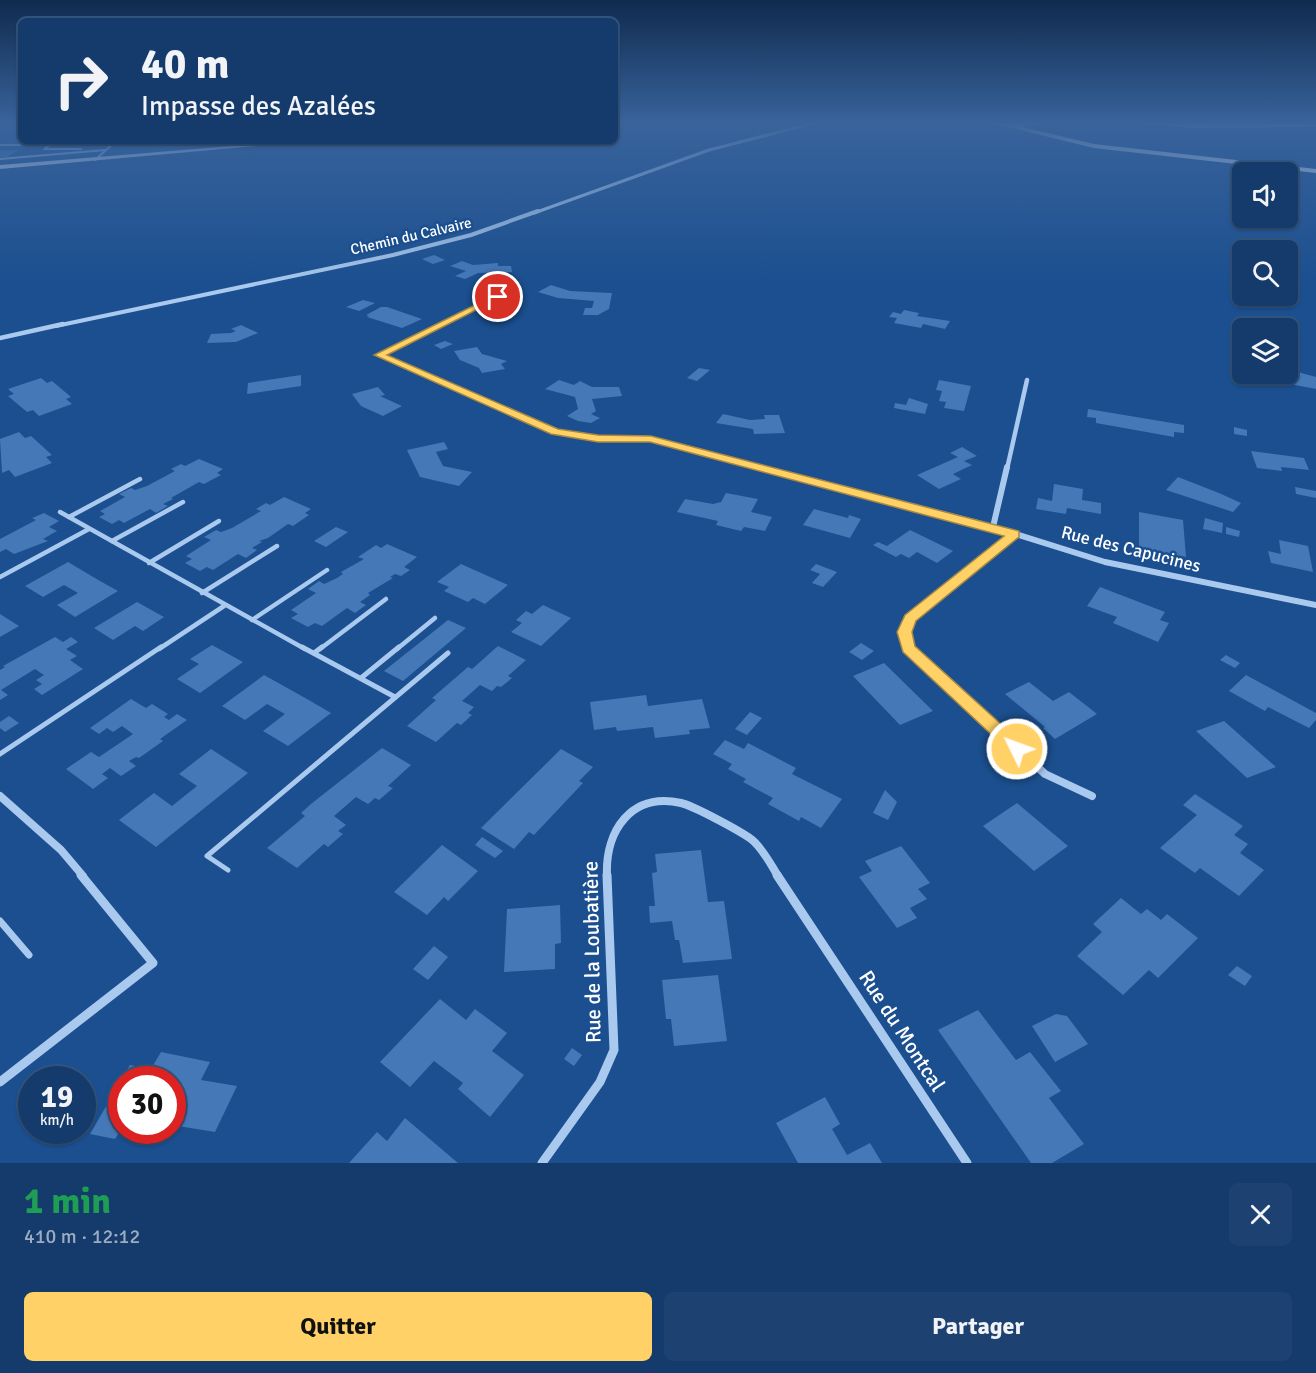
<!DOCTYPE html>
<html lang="fr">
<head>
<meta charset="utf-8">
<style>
  body { margin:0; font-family:Signika,sans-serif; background:#1d4271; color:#f1f3f6; height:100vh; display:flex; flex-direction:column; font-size:22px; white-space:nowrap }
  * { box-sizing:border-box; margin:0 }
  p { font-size:20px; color:#9dadc1 }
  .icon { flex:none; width:33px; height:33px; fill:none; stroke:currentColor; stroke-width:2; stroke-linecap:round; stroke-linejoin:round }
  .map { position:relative; height:1163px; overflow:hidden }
  .sheet { display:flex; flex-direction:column; background:#143b6b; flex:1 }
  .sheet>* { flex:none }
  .top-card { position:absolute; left:18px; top:18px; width:600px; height:126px; border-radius:9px; box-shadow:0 2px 4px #0004,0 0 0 2px #33557e; background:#143b6b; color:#f1f3f6; overflow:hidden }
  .tools { position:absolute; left:1232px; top:162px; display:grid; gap:12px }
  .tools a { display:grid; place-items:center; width:66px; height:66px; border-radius:9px; background:#143b6b; box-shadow:0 2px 4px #0004,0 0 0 2px #33557e; font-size:30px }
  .speed { position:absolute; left:18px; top:1066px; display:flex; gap:12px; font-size:30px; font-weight:700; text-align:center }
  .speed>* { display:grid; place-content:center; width:78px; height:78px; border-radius:50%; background:#143b6b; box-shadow:0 2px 4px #0004,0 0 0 2px #33557e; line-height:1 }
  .speed small { font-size:15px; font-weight:400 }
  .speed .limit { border:9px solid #d22; background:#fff; color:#111 }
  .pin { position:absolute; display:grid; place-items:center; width:51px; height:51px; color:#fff; margin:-26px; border:3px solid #fff; border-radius:50%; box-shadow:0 2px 6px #0007 }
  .me { position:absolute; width:66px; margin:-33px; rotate:312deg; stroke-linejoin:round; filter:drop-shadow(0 0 4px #0008) }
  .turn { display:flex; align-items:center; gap:21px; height:126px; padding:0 24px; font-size:27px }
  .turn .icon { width:78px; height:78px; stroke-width:2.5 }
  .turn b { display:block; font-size:42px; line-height:51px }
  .round { display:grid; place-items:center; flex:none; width:63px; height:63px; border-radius:9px; background:#1d4271 }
  .summary { display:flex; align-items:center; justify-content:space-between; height:102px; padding:0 24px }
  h1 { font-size:36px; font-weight:800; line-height:45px; color:#1e9e55 }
  .button { display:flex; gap:12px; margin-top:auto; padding:12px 24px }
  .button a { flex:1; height:69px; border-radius:9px; background:#ffd166; color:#111; font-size:24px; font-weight:800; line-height:69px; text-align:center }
  .button a+a { background:#1d4271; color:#f1f3f6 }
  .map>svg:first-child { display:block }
</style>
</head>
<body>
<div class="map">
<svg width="1316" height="1163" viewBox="0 0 1316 1163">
  <rect width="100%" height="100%" fill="#1b4f8f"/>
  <g fill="#4478b7">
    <polygon points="65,141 103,141 96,146 57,146"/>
    <polygon points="0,150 19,150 7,157 0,157"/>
    <polygon points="434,255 445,260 433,264 422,259"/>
    <polygon points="462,261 473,265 498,263 498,266 511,266 512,272 478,273 465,279 455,276 466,271 450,266"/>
    <polygon points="551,285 570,291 612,293 609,309 598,315 583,315 585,308 592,308 594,301 558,298 538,292"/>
    <polygon points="363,300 375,303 359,311 346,307"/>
    <polygon points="381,307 387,307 422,319 402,328 367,317 369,316 366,315"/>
    <polygon points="904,310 919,313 917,316 950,321 945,329 923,324 921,328 894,323 897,318 889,317 893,312 901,314"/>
    <polygon points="241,325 258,333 236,342 207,343 211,334 231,333 236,331 231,329"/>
    <polygon points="445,341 453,344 441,349 434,345"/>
    <polygon points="477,347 482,354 507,361 501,364 505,369 482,373 479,368 460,360 454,351"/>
    <polygon points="699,368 710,370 697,381 687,378"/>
    <polygon points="1287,369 1316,377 1316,389 1274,381 1273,374 1287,374"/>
    <polygon points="301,375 301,386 247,394 248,383"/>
    <polygon points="41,378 47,383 52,381 71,397 66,399 72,404 39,416 33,410 27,412 8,396 14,394 8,389"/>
    <polygon points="559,380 574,385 580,381 592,387 619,387 622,396 592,399 596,411 591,414 600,418 591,423 578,421 567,416 578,409 575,397 545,389"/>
    <polygon points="939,380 971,386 964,411 944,408 946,402 939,401 942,391 936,390"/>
    <polygon points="378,387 385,395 380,396 402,406 383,416 361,406 352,394"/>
    <polygon points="909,398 928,404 925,414 894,408 895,403 906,405"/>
    <polygon points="1088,409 1184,425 1184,433 1174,432 1174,437 1096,423 1096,418 1087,417"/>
    <polygon points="723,414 750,420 765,419 764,415 779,415 785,433 754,434 753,429 716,423"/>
    <polygon points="1234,427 1247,430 1247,436 1234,434"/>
    <polygon points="19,432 25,438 31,436 52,455 46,457 52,463 15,477 9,470 2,473 0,439"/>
    <polygon points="444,442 448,449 436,452 443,466 472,472 459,486 420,477 407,450"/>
    <polygon points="962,447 977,456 964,461 972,465 953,474 961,479 939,489 917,475 958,457 950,453"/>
    <polygon points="1251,451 1304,458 1309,470 1281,467 1282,471 1257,468"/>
    <polygon points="199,459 223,469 217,473 221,475 204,484 199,482 171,498 173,499 163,504 168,506 156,513 150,509 124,523 119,520 112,524 99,517 105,514 100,511 125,497 119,494 131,488 135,490 147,486 175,471 171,469 181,464 185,466"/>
    <polygon points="1178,477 1219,493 1241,503 1233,512 1166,490"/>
    <polygon points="1054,484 1083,489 1082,500 1101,503 1101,514 1067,508 1066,514 1036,509 1038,498 1052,501"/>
    <polygon points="1295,487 1316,491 1316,498 1296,494"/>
    <polygon points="726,493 758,499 751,512 772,517 765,531 744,527 741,531 716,525 718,521 677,512 685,499 713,504 721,502"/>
    <polygon points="284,497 311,509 305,513 309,515 293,526 288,524 268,538 259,541 262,542 252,548 257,550 246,558 238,554 213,570 207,567 200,571 185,563 192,559 186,556 211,540 204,537 216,530 221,532 232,528 261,511 256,509 266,503 270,505"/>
    <polygon points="814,509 848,518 849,515 861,519 850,538 803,525"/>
    <polygon points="1139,512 1183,520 1186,557 1139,548"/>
    <polygon points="44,513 59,521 49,527 57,531 43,539 48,541 14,554 6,549 0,552 0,539 36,520 32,518"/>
    <polygon points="1205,518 1223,523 1222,533 1203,529"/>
    <polygon points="336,527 348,532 326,547 314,541"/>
    <polygon points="1226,527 1240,531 1239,537 1226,534"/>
    <polygon points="910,530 953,551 937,563 917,552 909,558 901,554 896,557 873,545 878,542 887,546"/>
    <polygon points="1279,540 1308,546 1313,572 1271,563 1268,551 1281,554"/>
    <polygon points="387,544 417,557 404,567 410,570 401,576 395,574 390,577 393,578 368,593 370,595 360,602 366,605 355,613 347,608 322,626 315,623 308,627 291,618 298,614 291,610 316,593 308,589 319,581 324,584 337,578 343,574 341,572 364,559 358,557 376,545 381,548"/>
    <polygon points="68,562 100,581 118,591 75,617 57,605 78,593 64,585 43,597 25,586"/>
    <polygon points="461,564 508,585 485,604 473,598 468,602 444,591 449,587 437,582"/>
    <polygon points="816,564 837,572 823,587 812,583 820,574 810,570"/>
    <polygon points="1100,587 1165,612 1160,620 1169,623 1158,642 1113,623 1117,617 1087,606"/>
    <polygon points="137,602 164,617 143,631 135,626 113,640 94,628"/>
    <polygon points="543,605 571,618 541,646 511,632 522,623 516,620 526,611 532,614"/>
    <polygon points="0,614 19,626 0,637"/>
    <polygon points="448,620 466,628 403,681 384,671"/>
    <polygon points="55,637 63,642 71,637 78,642 66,649 77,656 70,660 83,669 42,695 34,689 42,684 36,680 44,675 35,669 1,690 8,695 0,700 0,670 5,667 3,666"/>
    <polygon points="861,643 874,651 862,660 849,652"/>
    <polygon points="212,645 243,662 200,693 177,679 199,664 190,659"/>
    <polygon points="498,646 526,660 508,676 512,678 501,687 497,686 492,691 480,685 462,701 474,707 468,713 472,715 461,725 457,723 436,742 407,726 436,700 432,698 468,667 472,669"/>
    <polygon points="1226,655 1240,663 1235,668 1220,660"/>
    <polygon points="884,663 933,711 900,725 853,676"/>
    <polygon points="264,675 307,699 331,713 288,746 263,731 285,714 267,704 245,720 222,706"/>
    <polygon points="1246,675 1316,713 1316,720 1309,728 1268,707 1265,711 1229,691"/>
    <polygon points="1029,682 1053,701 1069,692 1097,714 1055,739 1043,728 1045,727 1005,694"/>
    <polygon points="646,695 648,706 702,699 710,728 689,730 690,734 655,738 653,727 617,731 616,727 594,730 590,702"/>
    <polygon points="131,699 146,708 152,704 168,714 164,717 169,720 177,714 187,720 160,739 163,741 139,758 136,757 129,761 136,766 121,776 110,768 102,774 108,778 93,789 66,769 91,752 99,757 133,734 122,726 113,732 107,728 99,734 90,728"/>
    <polygon points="750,712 762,718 747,735 735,729"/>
    <polygon points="9,716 19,723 5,732 0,728 0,722"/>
    <polygon points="1224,721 1276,767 1247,778 1196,731"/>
    <polygon points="725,740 744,749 748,743 796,768 792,774 842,799 821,828 801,817 799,821 768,804 773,798 743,782 746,779 728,769 732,764 713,754"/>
    <polygon points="382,748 411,765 388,786 393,788 379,800 375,798 368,804 356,797 334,816 346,825 338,831 343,834 328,847 324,844 297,868 267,848 305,816 301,813 311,804"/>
    <polygon points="211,749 248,773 156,847 119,820 154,793 172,806 197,786 179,774"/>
    <polygon points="561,749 593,767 579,781 583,783 534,835 529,832 514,849 481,828"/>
    <polygon points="885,790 897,802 888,820 873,813"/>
    <polygon points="1195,794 1243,826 1234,835 1248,844 1240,853 1264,870 1239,896 1200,868 1195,873 1160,848 1197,815 1183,805"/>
    <polygon points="1017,803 1068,846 1034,871 983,826"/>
    <polygon points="482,837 503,851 495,858 475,845"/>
    <polygon points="442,845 478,871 448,901 444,897 427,915 394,892"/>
    <polygon points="901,846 930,883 918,889 927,899 910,908 917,918 897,928 859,877 872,871 865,861"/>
    <polygon points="701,850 708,902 724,901 732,959 683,963 679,940 675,940 672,921 650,923 649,906 655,906 652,873 657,872 655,854"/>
    <polygon points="1121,898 1141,914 1147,909 1161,920 1167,914 1198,938 1158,978 1149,970 1123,995 1077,956 1102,932 1093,924"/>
    <polygon points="560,905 561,943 555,944 555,969 504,972 507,909"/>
    <polygon points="434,946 448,957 428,980 413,969"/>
    <polygon points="1237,966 1252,976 1245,986 1228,975"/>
    <polygon points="718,975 727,1041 674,1046 671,1019 666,1019 662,980"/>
    <polygon points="440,999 466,1020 475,1009 507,1033 492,1051 524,1075 490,1117 458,1089 463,1083 434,1061 410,1087 380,1062"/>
    <polygon points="978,1010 1016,1060 1030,1052 1061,1091 1049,1098 1084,1144 1052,1163 1031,1163 938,1030"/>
    <polygon points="1056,1014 1067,1016 1088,1044 1055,1062 1032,1026"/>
    <polygon points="572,1048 582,1055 574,1066 564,1059"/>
    <polygon points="161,1052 210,1062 201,1080 237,1086 215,1132 172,1125 172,1080 122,1080 122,1128 115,1139 90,1134 130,1065 151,1069"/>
    <polygon points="825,1097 840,1124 832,1129 847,1155 870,1143 882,1163 798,1163 776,1123"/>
    <polygon points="405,1118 458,1163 349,1163 377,1132 387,1141"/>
  </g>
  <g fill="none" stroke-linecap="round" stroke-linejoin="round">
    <g stroke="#a9c9ee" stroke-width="2">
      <polyline points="56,141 44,149 81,149"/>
      <polyline points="0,145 20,145"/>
      <polyline points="0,159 105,150"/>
      <polyline points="95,160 116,141"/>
    </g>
    <g stroke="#a9c9ee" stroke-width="4.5">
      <polyline points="60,512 305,649"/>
      <polyline points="69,517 140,479"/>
      <polyline points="112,541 183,502"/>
      <polyline points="149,563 219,521"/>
      <polyline points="0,577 89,529"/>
      <polyline points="202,593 277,546"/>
      <polyline points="252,620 327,570"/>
      <polyline points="159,649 224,606"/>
      <polyline points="320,649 386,599"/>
      <polyline points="397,649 435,618"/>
    </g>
    <g stroke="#a9c9ee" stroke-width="5">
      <polyline points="302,647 395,697"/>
      <polyline points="314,653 322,647"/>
      <polyline points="361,678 399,647"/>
      <polyline points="0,754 161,647"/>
      <polyline points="228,870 207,856 448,653"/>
    </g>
    <polyline stroke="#a9c9ee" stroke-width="7" points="0,921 29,955"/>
    <polyline stroke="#a9c9ee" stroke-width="3" points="534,213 709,150 818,122"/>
    <g stroke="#a9c9ee" stroke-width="4">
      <polyline points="56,326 393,255 471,235 538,211"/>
      <polyline points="439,326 498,297"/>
    </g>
    <g stroke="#a9c9ee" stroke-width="4.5">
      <polyline points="442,324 379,355 555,432 599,439 650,439 765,469"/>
      <polyline points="0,338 63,324"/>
      <polyline points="1007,469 1027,380"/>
    </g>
    <g stroke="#a9c9ee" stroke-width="6">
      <polyline points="759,467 993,527 1105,562 1316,605"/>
      <polyline points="993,527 1007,467"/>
      <polyline points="909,649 904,632 910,618 1014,534"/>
    </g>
    <g stroke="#a9c9ee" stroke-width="8">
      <polyline points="908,647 1045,774 1092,796"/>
      <polyline points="0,796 61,850 83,876"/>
      <path d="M607,876c-2,-45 24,-84 74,-73 13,3 59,28 70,36 11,8 20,26 27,37"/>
    </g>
    <g stroke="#a9c9ee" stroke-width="9">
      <polyline points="777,875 967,1163"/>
      <polyline points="0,1082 153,963 81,875"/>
      <polyline points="542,1163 600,1082 614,1050 607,875"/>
    </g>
    <g fill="#d6e6fa" fill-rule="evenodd">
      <polygon points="987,122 1019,124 1045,122 1022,127 1094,144 1316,169 1316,173 1094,148"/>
      <polygon points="1123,122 1192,124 1316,123 1316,127 1192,128"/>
      <polygon points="291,141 313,141 0,169 0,165"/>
    </g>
  </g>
  <linearGradient id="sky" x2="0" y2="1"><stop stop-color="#0f2b4f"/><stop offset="0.43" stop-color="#39639b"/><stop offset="1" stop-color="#39639b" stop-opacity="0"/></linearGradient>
  <rect width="1316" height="285" fill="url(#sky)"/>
  <polygon fill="#ffd166" stroke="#a68842" stroke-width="1.5" points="495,295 502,297 387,355 558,429 598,435 651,436 1019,531 1019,537 916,621 912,632 915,646 1023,744 1025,749 1023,753 1011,753 903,652 897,632 905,615 1004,536 650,442 598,442 551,434 374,355"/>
  <g text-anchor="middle" stroke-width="5" stroke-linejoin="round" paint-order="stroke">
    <g font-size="15" fill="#fff" stroke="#1b4f8f">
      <text transform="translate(411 236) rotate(-13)" y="5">Chemin du Calvaire</text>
    </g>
    <g font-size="18" fill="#fff" stroke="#1b4f8f">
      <text transform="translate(1131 549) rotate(14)" y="6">Rue des Capucines</text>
    </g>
    <g font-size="21" fill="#fff" stroke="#1b4f8f">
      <text transform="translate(592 952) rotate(-91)" y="7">Rue de la Loubatière</text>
      <text transform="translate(902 1031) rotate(57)" y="7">Rue du Montcal</text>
    </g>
  </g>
</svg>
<div class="tools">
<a><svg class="icon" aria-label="sound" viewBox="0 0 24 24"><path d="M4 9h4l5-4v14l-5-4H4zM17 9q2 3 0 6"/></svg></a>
<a><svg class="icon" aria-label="search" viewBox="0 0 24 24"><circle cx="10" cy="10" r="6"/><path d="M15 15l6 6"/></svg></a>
<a><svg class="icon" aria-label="layers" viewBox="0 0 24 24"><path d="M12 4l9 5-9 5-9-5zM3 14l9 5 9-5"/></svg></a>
</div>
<div class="speed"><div>19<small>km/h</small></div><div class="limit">30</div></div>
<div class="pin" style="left:498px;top:297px;background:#d93025"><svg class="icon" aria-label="arrive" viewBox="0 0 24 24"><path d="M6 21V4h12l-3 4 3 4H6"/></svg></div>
<svg class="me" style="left:1017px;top:749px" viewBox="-20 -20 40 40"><circle r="17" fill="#ffd166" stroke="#fff" stroke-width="3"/><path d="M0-11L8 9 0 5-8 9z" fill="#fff"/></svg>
<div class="top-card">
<div class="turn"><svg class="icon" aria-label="right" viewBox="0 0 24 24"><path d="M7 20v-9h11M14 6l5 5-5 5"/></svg><div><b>40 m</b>Impasse des Azalées</div></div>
</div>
</div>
<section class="sheet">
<div class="summary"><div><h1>1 min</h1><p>410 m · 12:12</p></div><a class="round"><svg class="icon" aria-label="close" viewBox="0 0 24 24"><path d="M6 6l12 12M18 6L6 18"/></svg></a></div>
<div class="button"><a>Quitter</a><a>Partager</a></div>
</section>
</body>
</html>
